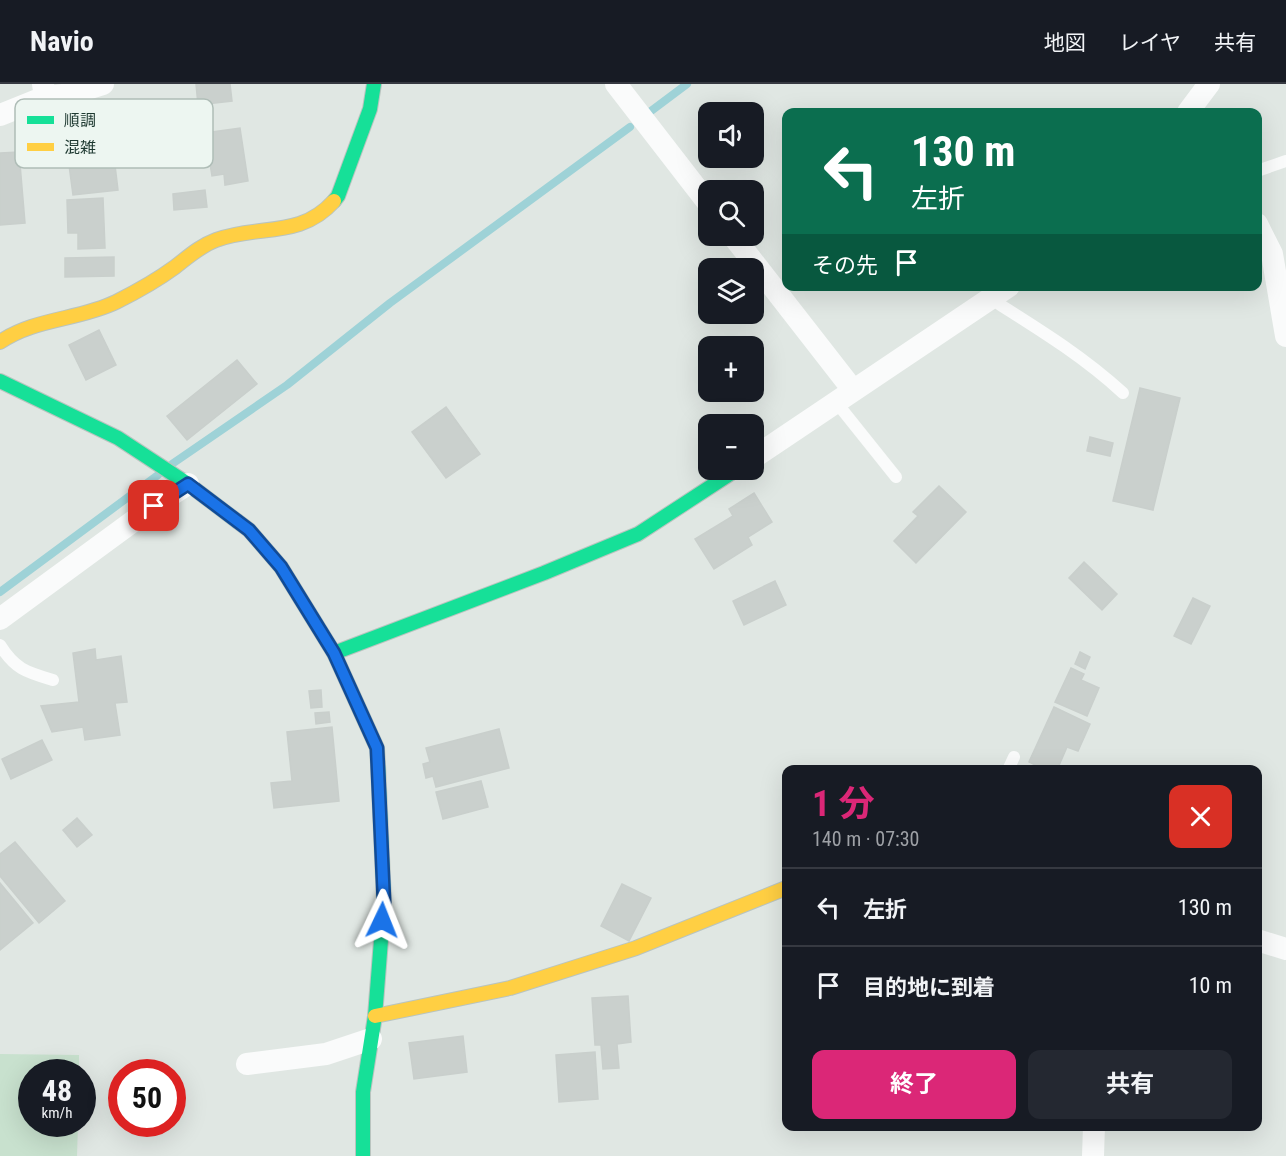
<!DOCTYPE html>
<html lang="ja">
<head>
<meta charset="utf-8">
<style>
  body { margin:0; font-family:"Roboto Condensed","Noto Sans JP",sans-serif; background:#242831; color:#f1f3f6; height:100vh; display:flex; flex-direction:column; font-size:22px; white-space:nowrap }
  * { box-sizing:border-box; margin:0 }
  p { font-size:20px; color:#9ea1a6 }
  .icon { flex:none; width:33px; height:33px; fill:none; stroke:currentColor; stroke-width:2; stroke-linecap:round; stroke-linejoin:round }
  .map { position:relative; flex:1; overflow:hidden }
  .details { position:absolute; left:782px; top:681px; width:480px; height:366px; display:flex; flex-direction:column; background:#171b24; border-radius:12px; box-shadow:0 6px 24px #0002 }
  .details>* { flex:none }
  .banner { position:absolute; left:782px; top:24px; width:480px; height:183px; border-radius:12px; box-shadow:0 6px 24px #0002; background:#0b6e4f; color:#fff; overflow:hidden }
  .tools { position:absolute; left:698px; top:18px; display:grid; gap:12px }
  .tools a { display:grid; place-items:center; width:66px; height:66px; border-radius:12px; background:#171b24; box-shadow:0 6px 24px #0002; font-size:30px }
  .speed { position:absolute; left:18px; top:975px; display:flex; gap:12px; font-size:30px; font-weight:700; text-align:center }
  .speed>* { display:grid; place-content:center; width:78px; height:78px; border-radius:50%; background:#171b24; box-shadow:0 6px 24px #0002; line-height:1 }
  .speed small { font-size:15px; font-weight:400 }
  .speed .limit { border:9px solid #d22; background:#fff; color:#111 }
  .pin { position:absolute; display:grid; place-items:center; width:51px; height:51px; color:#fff; margin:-26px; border-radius:12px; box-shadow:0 3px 9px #0006 }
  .me { position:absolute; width:66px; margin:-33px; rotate:2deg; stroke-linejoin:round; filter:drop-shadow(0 0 4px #0008) }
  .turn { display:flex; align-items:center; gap:21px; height:126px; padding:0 30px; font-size:27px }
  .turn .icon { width:78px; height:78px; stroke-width:2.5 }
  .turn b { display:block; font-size:42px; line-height:51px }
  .then { display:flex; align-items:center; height:57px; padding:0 30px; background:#0003; gap:12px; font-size:22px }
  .round { display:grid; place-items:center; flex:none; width:63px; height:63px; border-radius:12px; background:#242831 }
  .head { display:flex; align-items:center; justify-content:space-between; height:102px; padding:0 30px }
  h1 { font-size:36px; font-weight:700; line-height:45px; color:#db2777 }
  .primary-button { display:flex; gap:12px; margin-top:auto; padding:12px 30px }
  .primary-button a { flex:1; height:69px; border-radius:12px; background:#db2777; color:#fff; font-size:24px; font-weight:700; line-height:69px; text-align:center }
  .primary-button a+a { background:#242831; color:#f1f3f6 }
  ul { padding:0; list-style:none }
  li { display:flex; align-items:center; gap:18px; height:78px; padding:0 30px; border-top:2px solid #363941 }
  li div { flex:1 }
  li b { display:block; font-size:22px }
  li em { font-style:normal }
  header { display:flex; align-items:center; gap:36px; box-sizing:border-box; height:84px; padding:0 30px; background:#171b24; border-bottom:2px solid #363941 }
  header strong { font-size:28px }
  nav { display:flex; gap:33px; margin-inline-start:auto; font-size:21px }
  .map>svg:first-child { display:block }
</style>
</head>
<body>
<header>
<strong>Navio</strong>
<nav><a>地図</a><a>レイヤ</a><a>共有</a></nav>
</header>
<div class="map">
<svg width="1286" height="1072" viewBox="0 0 1286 1072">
  <rect width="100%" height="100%" fill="#e0e7e3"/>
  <polygon fill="#c8e1ce" points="0,970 79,971 79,988 32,988 32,1040 78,1040 77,1072 0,1072"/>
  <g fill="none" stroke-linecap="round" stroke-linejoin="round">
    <g stroke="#9ed2d7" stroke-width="8">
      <polyline points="651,27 687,0"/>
      <polyline points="172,380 287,301 390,219 630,43"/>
      <polyline points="0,508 158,391"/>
    </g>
  </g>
  <g fill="#cad0cd" stroke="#c9cfcc" stroke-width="1.5">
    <polygon points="196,0 230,0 232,17 198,21"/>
    <polygon points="240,44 248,97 225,101 224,90 212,92 205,49"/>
    <polygon points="111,48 118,106 73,111 69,81 73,81 70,53"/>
    <polygon points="19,68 25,139 0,141 0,69"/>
    <polygon points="205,106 207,123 174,126 173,110"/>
    <polygon points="103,114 105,164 78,165 78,149 68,149 67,116"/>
    <polygon points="114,173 114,192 65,193 65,174"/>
    <polygon points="99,246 116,281 86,296 69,261"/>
    <polygon points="237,276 257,300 187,356 167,332"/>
    <polygon points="1140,304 1180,314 1153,426 1113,417"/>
    <polygon points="446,323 480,370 446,394 412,348"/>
    <polygon points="1090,353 1113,359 1110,372 1087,367"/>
    <polygon points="939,402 966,428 916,479 894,457 918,432 913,428"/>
    <polygon points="754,409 772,438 748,453 752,461 714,485 695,455 733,432 729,425"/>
    <polygon points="1084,478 1117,510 1102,526 1069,494"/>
    <polygon points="775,497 786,521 744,541 733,517"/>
    <polygon points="1193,514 1210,522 1191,560 1174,552"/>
    <polygon points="95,565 96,576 121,572 127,618 115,619 120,651 85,656 83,643 52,648 41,622 79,618 73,569"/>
    <polygon points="1080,568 1090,573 1085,585 1075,580"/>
    <polygon points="1071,584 1084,590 1081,596 1099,604 1087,632 1055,618"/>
    <polygon points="321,606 322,623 311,624 309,607"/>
    <polygon points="1054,623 1090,640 1078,667 1067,663 1057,686 1045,686 1029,678"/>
    <polygon points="329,628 330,638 316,640 315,629"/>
    <polygon points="332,643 339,717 274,724 271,699 292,697 287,648"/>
    <polygon points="499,645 509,684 436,703 433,692 426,694 423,680 430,678 426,664"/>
    <polygon points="42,656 52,676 11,695 2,675"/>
    <polygon points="481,697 488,723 443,735 436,708"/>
    <polygon points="77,734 92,751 77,763 63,746"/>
    <polygon points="15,758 65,817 39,839 0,792 0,770"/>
    <polygon points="0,799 33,839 0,866"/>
    <polygon points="622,800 651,814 629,857 601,842"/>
    <polygon points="628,912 631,958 617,960 619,984 603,985 601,961 595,961 592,914"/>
    <polygon points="463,952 467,988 414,995 409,959"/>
    <polygon points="595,968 598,1015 559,1018 556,971"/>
  </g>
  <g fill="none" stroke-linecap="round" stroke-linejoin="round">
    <defs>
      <g id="fast">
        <polyline points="334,117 338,112 370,25 374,0"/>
        <polyline points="0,297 118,354 188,400 237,437"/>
        <polyline points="334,569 544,489 638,450 736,386"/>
        <polyline points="363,1072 363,1008 375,932 384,818 378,680"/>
      </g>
      <g id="slow">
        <path d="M0,258c35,-24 79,-22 116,-40 20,-10 40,-21 59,-35 13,-10 25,-21 41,-27 43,-16 84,-1 118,-39"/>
        <polyline points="237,437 249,446 281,483 334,569 377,664 378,680"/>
        <polyline points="375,932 510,904 636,864 786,804"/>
      </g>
    </defs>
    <use href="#fast" stroke="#b9c4bf" stroke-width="16"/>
    <use href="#slow" stroke="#b9c4bf" stroke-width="16"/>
    <g stroke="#fafbfb" stroke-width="12">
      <polyline points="1257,87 1286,77"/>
      <path d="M991,215c46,29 92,57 132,94"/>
      <polyline points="836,318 896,393"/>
      <path d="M0,561c15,24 26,27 53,35"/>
      <polyline points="1008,686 1014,673"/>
    </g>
    <g stroke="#fafbfb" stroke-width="22">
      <polyline points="616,0 708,119"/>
      <polyline points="45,13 71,10 103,0"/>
      <polyline points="1188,28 1209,0"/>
      <polyline points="0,31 45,13 43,0"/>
      <polyline points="1257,140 1272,170 1286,252"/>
      <polyline points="733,152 853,306"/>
      <polyline points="753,374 1009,202"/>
      <polyline points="0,535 154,422 188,400"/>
      <polyline points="1257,856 1286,865"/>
      <polyline points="247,980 326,970 371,955"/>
      <polyline points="1093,1072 1094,1042"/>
    </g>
    <use href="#fast" stroke="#16e098" stroke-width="14"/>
    <use href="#slow" stroke="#ffcf43" stroke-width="14"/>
  </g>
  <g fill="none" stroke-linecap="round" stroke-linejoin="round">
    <defs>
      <polyline id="route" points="154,422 188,400 249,446 281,483 334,569 377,664 384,818 382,836"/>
    </defs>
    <use href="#route" stroke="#114b97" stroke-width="15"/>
    <use href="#route" stroke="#1a73e8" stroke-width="10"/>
  </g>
  <rect x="15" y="15" width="198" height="69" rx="9" fill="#edf6f1" stroke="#afbdb7" stroke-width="1.5"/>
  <rect x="27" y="32" width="27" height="8" fill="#16e098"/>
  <rect x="27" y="59" width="27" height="8" fill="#ffcf43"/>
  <g font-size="16" fill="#1e3931">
    <text x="64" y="42">順調</text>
    <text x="64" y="69">混雑</text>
  </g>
</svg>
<div class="tools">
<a><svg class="icon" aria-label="sound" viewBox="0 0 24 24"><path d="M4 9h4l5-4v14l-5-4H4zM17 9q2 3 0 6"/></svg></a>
<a><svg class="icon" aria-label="search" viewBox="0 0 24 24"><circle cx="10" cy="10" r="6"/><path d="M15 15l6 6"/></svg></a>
<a><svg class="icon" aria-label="layers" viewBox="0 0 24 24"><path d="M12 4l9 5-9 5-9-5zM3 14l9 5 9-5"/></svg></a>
<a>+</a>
<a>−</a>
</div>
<div class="speed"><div>48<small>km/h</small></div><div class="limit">50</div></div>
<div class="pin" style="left:154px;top:422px;background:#d93025"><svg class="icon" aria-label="arrive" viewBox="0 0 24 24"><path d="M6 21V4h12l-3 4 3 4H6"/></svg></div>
<svg class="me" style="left:382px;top:836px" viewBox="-20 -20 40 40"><path d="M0-17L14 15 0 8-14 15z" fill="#1a73e8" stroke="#fff" stroke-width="4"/></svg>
<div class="banner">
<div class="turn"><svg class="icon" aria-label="left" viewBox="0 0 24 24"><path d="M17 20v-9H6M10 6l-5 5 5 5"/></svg><div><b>130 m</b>左折</div></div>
<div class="then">その先<svg class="icon" aria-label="arrive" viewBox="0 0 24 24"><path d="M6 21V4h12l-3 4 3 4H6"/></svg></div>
</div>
<section class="details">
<div class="head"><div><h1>1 分</h1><p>140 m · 07:30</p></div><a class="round" style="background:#d93025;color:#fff"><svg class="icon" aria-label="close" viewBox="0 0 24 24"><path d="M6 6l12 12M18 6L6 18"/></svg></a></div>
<ul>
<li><svg class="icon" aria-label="left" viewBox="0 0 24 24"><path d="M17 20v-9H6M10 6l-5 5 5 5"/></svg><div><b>左折</b></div><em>130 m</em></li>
<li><svg class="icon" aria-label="arrive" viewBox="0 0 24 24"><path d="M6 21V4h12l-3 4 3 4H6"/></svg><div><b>目的地に到着</b></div><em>10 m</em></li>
</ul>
<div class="primary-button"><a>終了</a><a>共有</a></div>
</section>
</div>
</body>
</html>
